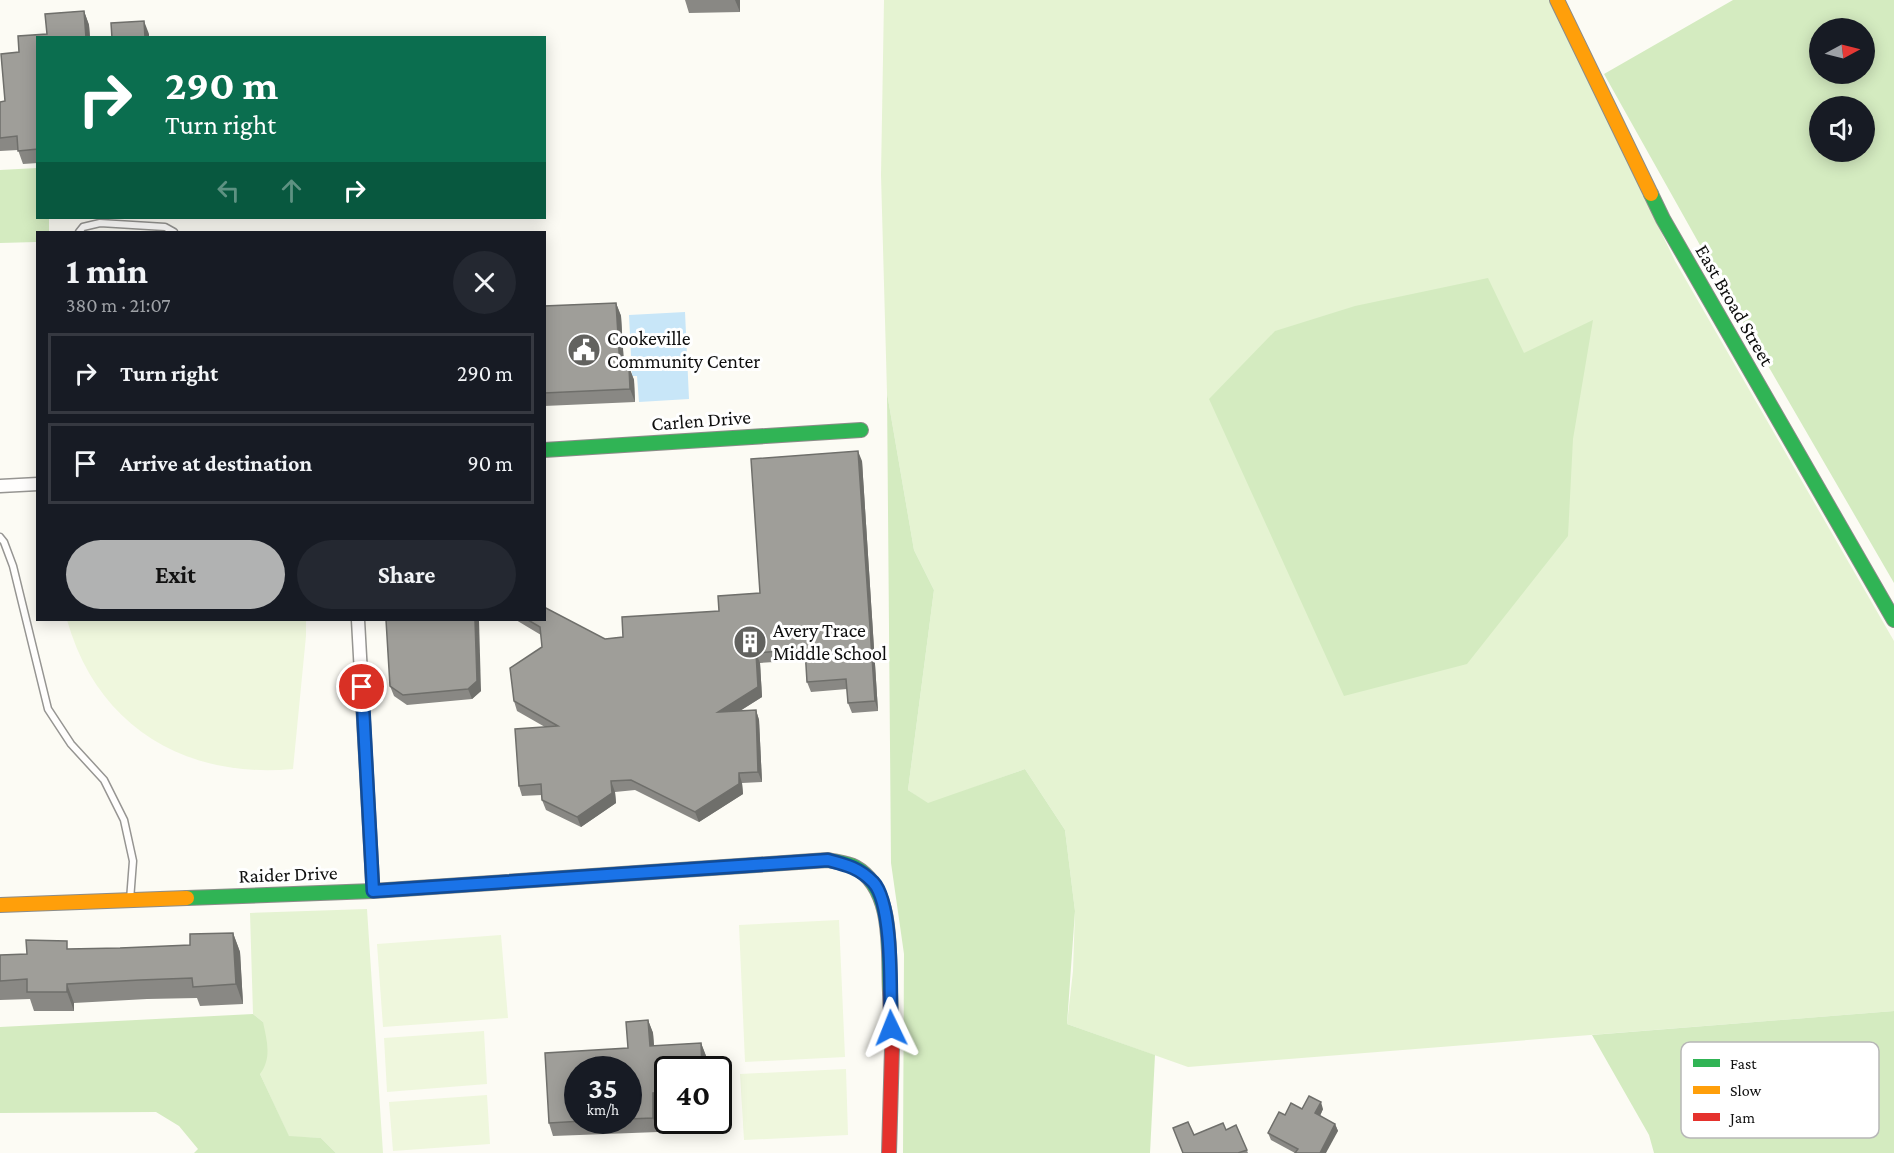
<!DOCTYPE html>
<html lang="en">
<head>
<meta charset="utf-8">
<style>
  body { margin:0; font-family:"Crimson Pro",serif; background:#242831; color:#f1f3f6; height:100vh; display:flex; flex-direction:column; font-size:22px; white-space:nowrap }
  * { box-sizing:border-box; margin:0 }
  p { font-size:20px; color:#9ea1a6 }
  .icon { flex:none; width:33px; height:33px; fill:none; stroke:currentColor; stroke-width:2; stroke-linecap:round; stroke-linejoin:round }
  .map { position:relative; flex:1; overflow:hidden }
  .sheet { position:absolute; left:36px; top:231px; width:510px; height:390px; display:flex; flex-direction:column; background:#171b24; border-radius:0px; box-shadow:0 3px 15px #0003 }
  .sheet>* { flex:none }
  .hud { position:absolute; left:36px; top:36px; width:510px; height:183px; border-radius:0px; box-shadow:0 3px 15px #0003; background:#0b6e4f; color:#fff; overflow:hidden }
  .needle { width:39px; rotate:83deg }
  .buttons { position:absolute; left:1809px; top:18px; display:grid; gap:12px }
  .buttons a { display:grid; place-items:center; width:66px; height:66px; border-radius:50%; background:#171b24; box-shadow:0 3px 15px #0003; font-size:30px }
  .speed { position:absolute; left:564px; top:1056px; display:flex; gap:12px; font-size:30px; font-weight:700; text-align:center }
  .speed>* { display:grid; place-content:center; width:78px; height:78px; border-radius:50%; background:#171b24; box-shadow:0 3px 15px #0003; line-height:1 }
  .speed small { font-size:15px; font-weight:400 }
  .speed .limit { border:3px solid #111; border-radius:9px; background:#fff; color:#111 }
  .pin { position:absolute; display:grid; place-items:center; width:51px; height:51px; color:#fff; margin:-26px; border:3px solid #fff; border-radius:50%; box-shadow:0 2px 6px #0007 }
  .me { position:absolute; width:66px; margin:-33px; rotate:358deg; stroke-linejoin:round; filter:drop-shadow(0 0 4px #0008) }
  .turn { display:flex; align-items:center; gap:21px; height:126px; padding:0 30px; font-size:27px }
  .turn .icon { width:78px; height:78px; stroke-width:2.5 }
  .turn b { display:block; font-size:42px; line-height:51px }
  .lanes { display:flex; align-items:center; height:57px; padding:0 30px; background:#0003; justify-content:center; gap:30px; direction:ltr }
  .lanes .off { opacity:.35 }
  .round { display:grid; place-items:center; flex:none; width:63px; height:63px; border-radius:32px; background:#242831 }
  .headline { display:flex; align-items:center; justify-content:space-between; height:102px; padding:0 30px }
  h1 { font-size:36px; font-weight:700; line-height:45px }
  .cta { display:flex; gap:12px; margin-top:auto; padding:12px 30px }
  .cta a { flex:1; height:69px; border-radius:36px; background:#b1b2b2; color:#111; font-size:24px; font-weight:700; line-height:69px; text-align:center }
  .cta a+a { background:#242831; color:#f1f3f6 }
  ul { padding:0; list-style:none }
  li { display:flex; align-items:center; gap:18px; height:81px; margin:0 12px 9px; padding:0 18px; border:3px solid #363941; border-radius:0px }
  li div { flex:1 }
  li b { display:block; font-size:22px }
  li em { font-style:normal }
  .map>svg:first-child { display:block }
</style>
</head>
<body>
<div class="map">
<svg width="1894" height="1153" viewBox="0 0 1894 1153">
  <rect width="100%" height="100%" fill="#fcfbf4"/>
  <g fill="#e5f3d2">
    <polygon points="884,0 1549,0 1675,261 1894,641 1894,1011 1188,1067 1067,1024 1073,971 1075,911 1065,830 1025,769 928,804 908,790 934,590 914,550 887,393 881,175"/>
    <polygon points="367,909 383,1153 336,1153 321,1138 289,1137 260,1074 263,1022 253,1014 250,913"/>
  </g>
  <g fill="#d4ebc0" fill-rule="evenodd">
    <path d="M1733,0h161v583l-138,-238 -152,-271zM1864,28v46h-44v-46zM1864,106v46h-44v-46z"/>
    <polygon points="37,168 38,218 49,218 49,232 38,232 37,242 0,243 0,170"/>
    <polygon points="1488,278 1524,353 1593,320 1573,439 1568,536 1467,664 1344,696 1209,399 1275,331 1355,306"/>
    <polygon points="887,393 914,550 934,590 908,790 928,803 1025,769 1065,830 1075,911 1067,1024 1155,1055 1150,1153 903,1153 904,954 891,863"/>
    <polygon points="1894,1011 1894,1153 1654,1153 1649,1135 1592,1035"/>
    <path d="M253,1014l10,8c4,19 9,36 -3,52l29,62 32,2 15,15h-142l4,-4 -19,-23 -23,-14 -156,1v-86z"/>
  </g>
  <g fill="#eff7dd">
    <path d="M67,620h239v16l-13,133c-109,10 -196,-43 -226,-149z"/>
    <polygon points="839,920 845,1057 745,1062 739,925"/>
    <polygon points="501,935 508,1018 383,1027 377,944"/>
    <polygon points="484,1031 487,1084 387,1092 384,1038"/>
    <polygon points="846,1069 848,1135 744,1140 740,1074"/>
    <polygon points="487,1095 490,1144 393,1151 389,1102"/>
  </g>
  <polygon fill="#c8e6f8" points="685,312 689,399 639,402 637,376 632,376 629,315"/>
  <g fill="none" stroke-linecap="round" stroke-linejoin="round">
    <defs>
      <g id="lane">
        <polyline points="79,232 83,227 100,223 165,227 174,232"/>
        <polyline points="0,537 4,542 13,566 48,709 71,744 104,780 124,820 133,861 130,900"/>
      </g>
      <g id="street">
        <polyline points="0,486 38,484"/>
        <polyline points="358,620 373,891"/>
      </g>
      <g id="fast">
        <polyline points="1651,194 1663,219 1894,620"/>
        <polyline points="544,450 861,430"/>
        <path d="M187,898l186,-7 455,-31c8,2 20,3 27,7 40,22 33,86 35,125"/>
      </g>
      <g id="slow">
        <polyline points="1557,0 1651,194"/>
        <polyline points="0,905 187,898"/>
      </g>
      <polyline id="jam" points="889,1153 892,1048 890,992"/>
    </defs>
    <use href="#lane" stroke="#969592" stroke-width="9"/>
    <use href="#street" stroke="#969592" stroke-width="15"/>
    <use href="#fast" stroke="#8c8c89" stroke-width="16"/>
    <use href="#slow" stroke="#8c8c89" stroke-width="16"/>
    <use href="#jam" stroke="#8c8c89" stroke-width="16"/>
    <use href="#lane" stroke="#fffefd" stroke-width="6"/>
    <use href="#street" stroke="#fffefd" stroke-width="12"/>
    <use href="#fast" stroke="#30b455" stroke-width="14"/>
    <use href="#slow" stroke="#ff9f0a" stroke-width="14"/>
    <use href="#jam" stroke="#e5322d" stroke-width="14"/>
  </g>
  <g fill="#898884" fill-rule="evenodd">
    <polygon points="685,0 740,0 740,12 689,13"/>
    <polygon points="84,11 89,25 90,38 38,38 38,163 23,164 18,150 0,151 0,102 5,101 1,54 19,52 18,36 47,34 45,14"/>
    <polygon points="616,303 621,316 624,367 629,367 634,380 635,402 544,406 544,306"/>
    <polygon points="862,461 878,711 852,713 848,703 847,689 811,692 807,682 806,660 760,663 762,697 740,711 756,710 759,720 762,782 742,783 743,794 699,822 635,790 615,792 616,803 581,827 546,810 542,800 542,795 522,796 519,786 545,727 517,711 514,701 542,647 541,635 516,620 544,620 605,639 623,637 719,611 760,593"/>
    <polygon points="386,620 481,691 472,699 407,705 394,696 390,686"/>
    <polygon points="233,933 240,952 243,1004 200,1006 197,998 147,999 74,1003 74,1011 34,1011 30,999 0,1000 0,955 27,954 69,949 120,948 190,945"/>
    <path d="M648,1020l5,13 1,13 47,-3 5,13 -38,14v35l-10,1v26l-105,4 -4,-13 79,-75zM628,1070v50h-50z"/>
    <polygon points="1302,1109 1323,1109 1320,1116 1335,1124 1338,1131 1295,1153 1271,1140 1268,1133 1285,1115"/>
    <polygon points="1236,1125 1248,1153 1183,1153 1194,1135 1226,1130"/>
  </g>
  <g fill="#6f6f6b">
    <polygon points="735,0 740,0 740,12"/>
    <polygon points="84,11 89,25 90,38 86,38"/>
    <polygon points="144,21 149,34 149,38 145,38"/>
    <polygon points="616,303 621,316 625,380 620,367"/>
    <polygon points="629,367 634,380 635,402 630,389"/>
    <polygon points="858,451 862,461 878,711 875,701"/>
    <polygon points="475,620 479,620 481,691 472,699 468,689"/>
    <polygon points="756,653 760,663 762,697 722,722 718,712"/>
    <polygon points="756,710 759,720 762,782 758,772"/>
    <polygon points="739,773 742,783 743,794 699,822 695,812"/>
    <polygon points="611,781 615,792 616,803 581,827 577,817"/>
    <polygon points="233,933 240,952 243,1004 236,984"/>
    <polygon points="67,984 74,1003 74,1011 67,992"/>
    <polygon points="648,1020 653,1033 655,1059 650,1046"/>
    <polygon points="701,1043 706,1056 706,1070 702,1070"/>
    <polygon points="653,1093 658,1106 658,1132 653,1118"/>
    <polygon points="1321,1102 1323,1109 1318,1120 1315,1113"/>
    <polygon points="1335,1124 1338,1131 1326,1153 1320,1153"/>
  </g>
  <g fill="#9f9e99" stroke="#6f6f6b" stroke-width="1.5">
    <polygon points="84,11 86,38 38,38 38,149 18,151 17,136 0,138 0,102 5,101 1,54 19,52 18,36 47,34 45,14"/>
    <polygon points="144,21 145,38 112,38 111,23"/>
    <polygon points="616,303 620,367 629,367 630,389 544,393 544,306"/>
    <polygon points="858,451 875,701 848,703 846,679 807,682 805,649 756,653 758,687 718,712 756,710 758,772 739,773 739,784 695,812 631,780 611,781 612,793 577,817 542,800 541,784 519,786 515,729 558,726 514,701 510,668 542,647 540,627 528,620 544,620 544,607 605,639 623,637 622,617 719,611 718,596 760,593 751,459"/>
    <polygon points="386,620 475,620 477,681 468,689 403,695 390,686"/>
    <polygon points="233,933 236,984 193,987 192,978 140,980 67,984 67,992 27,992 27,979 0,981 0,955 27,954 26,940 67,941 67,949 120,948 190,945 190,934"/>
    <polygon points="648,1020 650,1046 701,1043 702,1070 668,1070 668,1092 653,1093 653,1118 628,1119 628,1070 578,1070 578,1120 600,1120 549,1123 545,1053 628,1048 626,1022"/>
    <polygon points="1309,1096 1321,1102 1315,1113 1335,1124 1320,1153 1295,1153 1298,1149 1268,1133 1279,1112 1285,1115 1291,1103 1302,1109"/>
    <polygon points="1188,1122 1194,1135 1223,1123 1226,1130 1236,1125 1247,1150 1238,1153 1183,1153 1173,1128"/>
  </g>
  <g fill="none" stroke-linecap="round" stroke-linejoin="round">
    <defs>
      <path id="route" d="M362,687l11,204 455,-31c19,5 31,8 45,22 21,22 17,114 18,146"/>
    </defs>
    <use href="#route" stroke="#114b97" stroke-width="15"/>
    <use href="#route" stroke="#1a73e8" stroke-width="10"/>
  </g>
  <defs>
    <symbol id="civic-disc" viewBox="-11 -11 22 22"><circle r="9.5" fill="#62625f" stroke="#fff"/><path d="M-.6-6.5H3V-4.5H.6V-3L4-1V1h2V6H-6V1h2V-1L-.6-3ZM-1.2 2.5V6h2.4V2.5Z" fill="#fff"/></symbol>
    <symbol id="building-disc" viewBox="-11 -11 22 22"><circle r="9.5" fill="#62625f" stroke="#fff"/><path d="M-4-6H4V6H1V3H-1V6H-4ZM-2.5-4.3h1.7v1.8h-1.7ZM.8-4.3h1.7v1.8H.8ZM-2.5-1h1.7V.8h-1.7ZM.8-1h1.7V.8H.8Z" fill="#fff"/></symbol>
  </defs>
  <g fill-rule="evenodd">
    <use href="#civic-disc" x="565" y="331" width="38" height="38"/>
    <use href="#building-disc" x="731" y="623" width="38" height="38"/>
  </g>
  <g text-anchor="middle" stroke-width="6" stroke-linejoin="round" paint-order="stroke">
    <g font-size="20" fill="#0f0f0f" stroke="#fff">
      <text transform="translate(1735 305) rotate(60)" y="7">East Broad Street</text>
      <text transform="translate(701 420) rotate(-4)" y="7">Carlen Drive</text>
      <text transform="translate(288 874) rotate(-2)" y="7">Raider Drive</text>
    </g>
    <g font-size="20" fill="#0f0f0f" stroke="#fff" text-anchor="start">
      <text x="607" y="345">Cookeville<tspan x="607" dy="23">Community Center</tspan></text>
      <text x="773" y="637">Avery Trace<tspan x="773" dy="23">Middle School</tspan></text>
    </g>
  </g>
  <rect x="1681" y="1042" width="198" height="96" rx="9" fill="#fff" stroke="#b7b7b7" stroke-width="1.5"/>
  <rect x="1693" y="1059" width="27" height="8" fill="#30b455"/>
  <rect x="1693" y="1086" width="27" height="8" fill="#ff9f0a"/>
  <rect x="1693" y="1113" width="27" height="8" fill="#e5322d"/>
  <g font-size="16" fill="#0f0f0f">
    <text x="1730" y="1069">Fast</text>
    <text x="1730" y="1096">Slow</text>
    <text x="1730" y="1123">Jam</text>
  </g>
</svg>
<div class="buttons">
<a><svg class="needle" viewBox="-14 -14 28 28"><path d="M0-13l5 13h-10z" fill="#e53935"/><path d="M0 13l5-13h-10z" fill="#9ea1a6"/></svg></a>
<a><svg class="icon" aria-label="sound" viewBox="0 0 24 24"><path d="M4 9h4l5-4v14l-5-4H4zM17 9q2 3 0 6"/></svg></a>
</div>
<div class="speed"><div>35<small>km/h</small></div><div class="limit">40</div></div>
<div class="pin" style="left:362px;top:687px;background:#d93025"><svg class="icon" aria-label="arrive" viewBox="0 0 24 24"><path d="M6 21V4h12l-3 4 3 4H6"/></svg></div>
<svg class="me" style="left:891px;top:1028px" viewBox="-20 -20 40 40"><path d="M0-17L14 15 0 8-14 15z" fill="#1a73e8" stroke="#fff" stroke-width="4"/></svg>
<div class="hud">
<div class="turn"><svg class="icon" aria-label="right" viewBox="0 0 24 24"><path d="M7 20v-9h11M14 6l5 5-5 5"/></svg><div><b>290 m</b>Turn right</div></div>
<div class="lanes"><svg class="icon off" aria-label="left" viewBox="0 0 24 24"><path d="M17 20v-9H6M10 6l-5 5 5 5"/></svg><svg class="icon off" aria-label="ahead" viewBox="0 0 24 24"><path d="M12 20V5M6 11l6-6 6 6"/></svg><svg class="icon" aria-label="right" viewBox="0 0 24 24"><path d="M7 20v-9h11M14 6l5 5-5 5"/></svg></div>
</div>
<section class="sheet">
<div class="headline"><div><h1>1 min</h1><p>380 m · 21:07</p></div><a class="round"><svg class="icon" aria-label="close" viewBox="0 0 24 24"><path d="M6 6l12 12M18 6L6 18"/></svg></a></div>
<ul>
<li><svg class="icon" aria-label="right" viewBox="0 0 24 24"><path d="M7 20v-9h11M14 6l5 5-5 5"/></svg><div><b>Turn right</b></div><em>290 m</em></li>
<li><svg class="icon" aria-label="arrive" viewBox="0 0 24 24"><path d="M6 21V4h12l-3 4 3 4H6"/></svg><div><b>Arrive at destination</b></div><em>90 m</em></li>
</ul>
<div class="cta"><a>Exit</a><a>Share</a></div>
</section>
</div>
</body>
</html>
